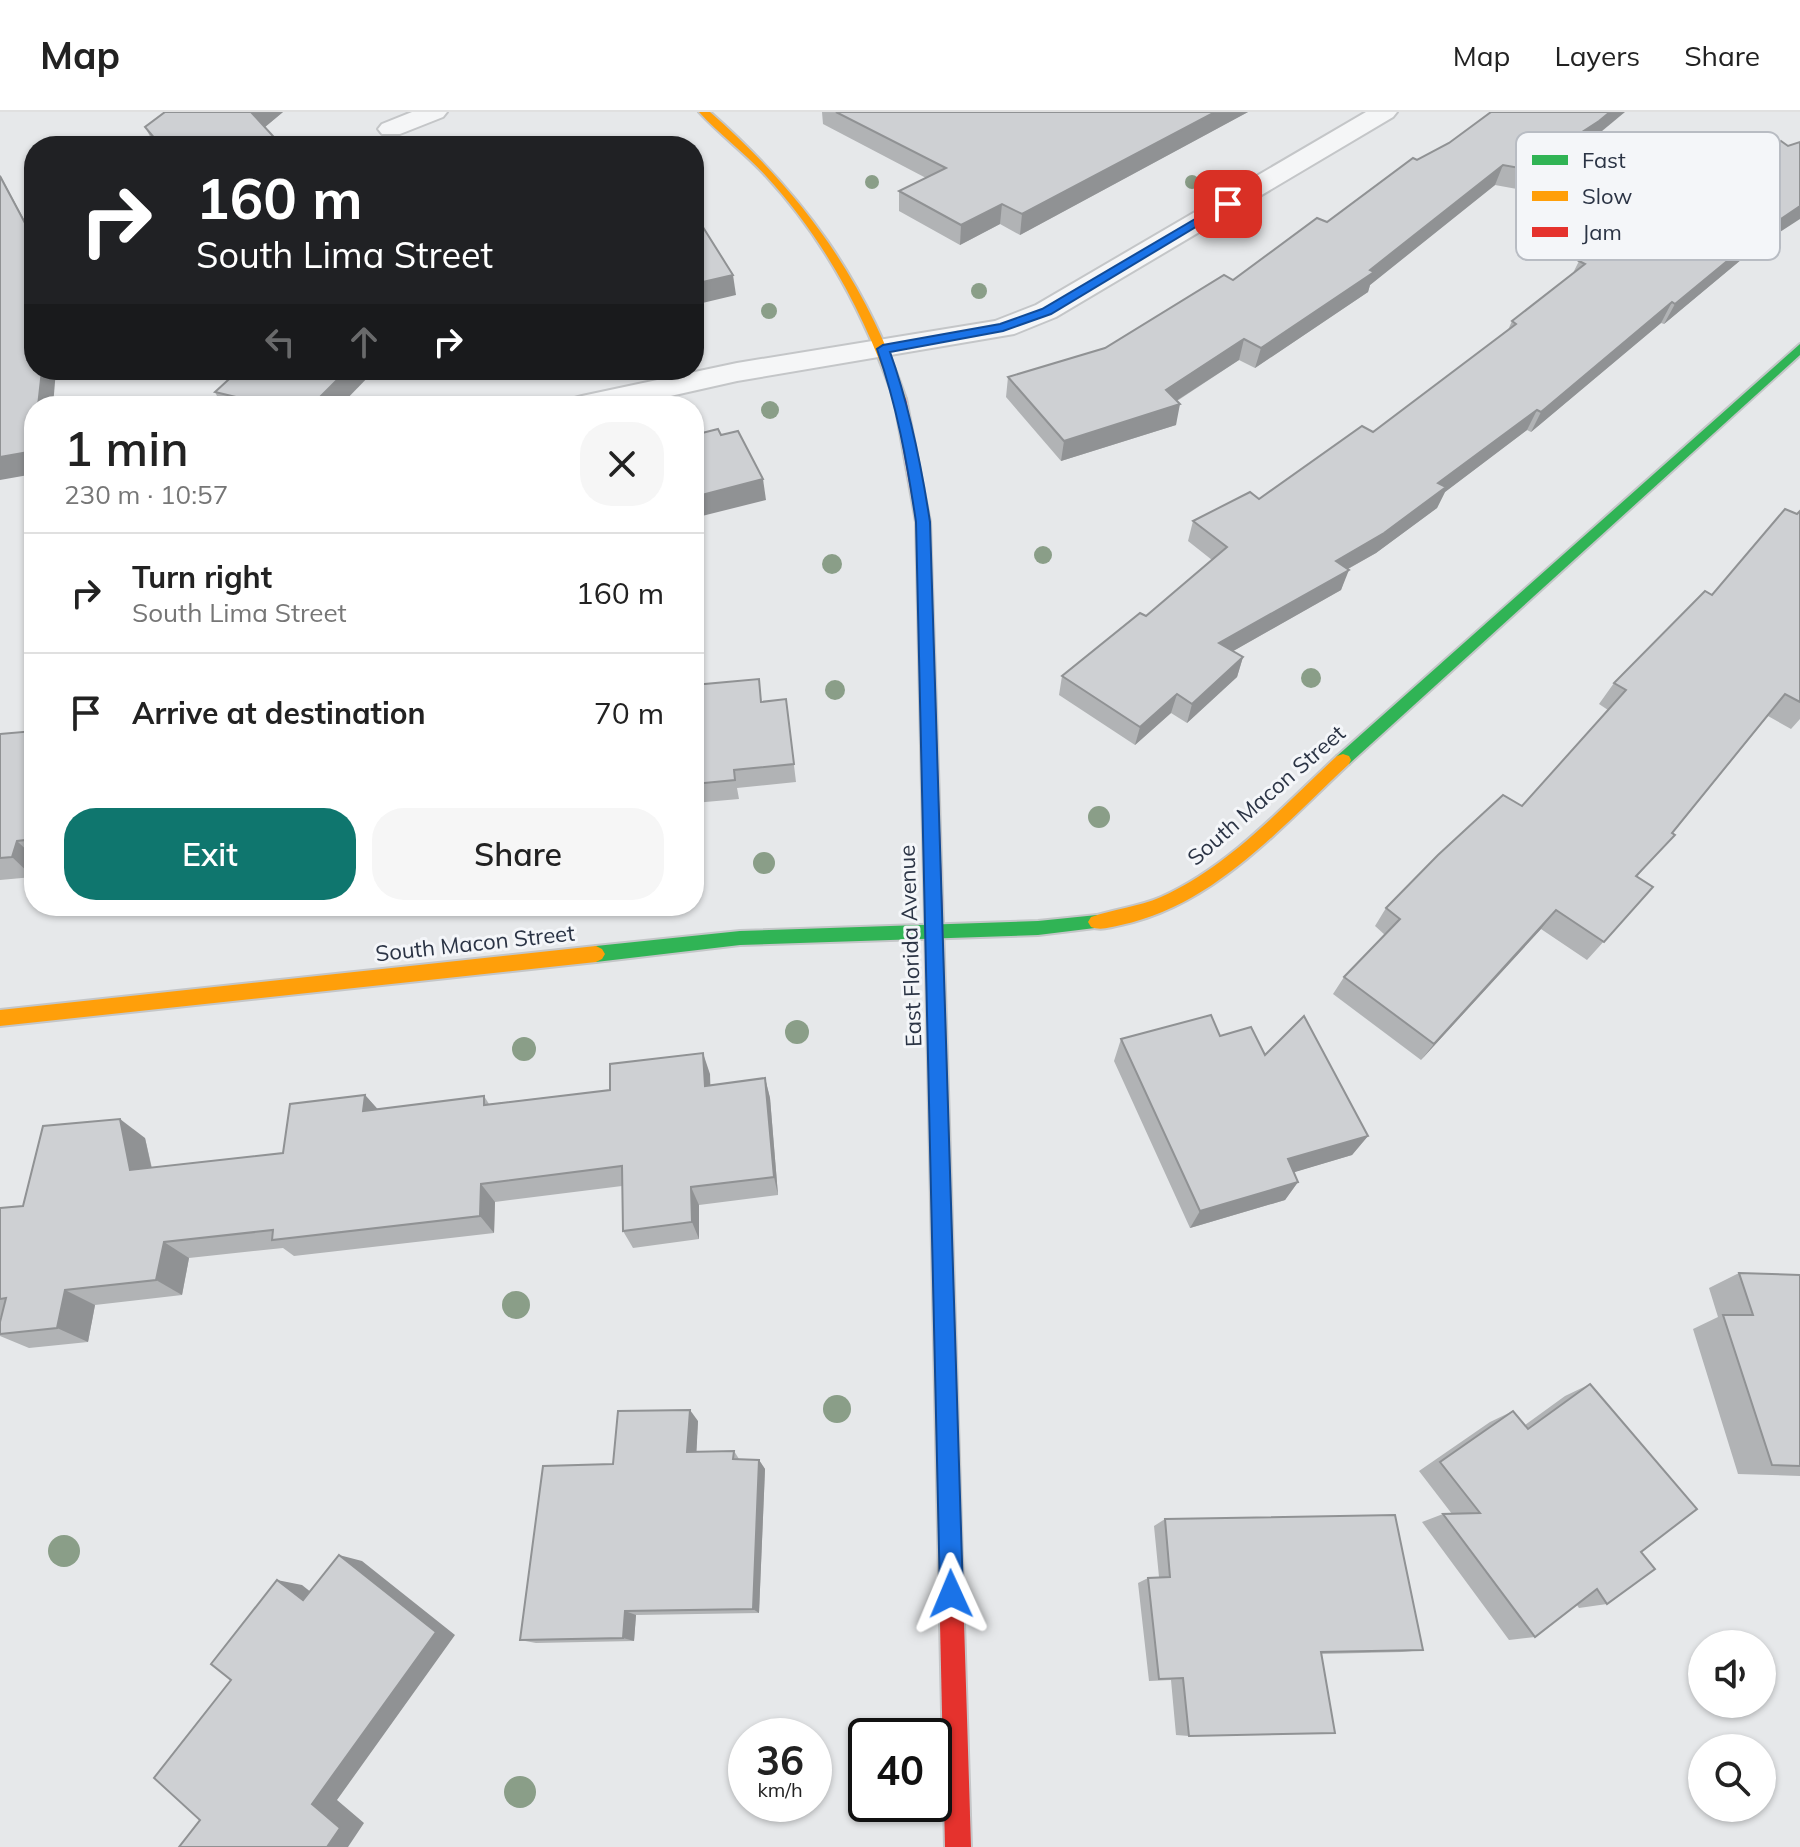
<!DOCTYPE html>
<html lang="en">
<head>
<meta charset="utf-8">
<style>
  body { margin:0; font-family:Mulish,sans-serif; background:#f6f6f6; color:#222; height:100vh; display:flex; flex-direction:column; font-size:30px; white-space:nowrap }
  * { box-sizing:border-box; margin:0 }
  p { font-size:26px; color:#767676 }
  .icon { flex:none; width:44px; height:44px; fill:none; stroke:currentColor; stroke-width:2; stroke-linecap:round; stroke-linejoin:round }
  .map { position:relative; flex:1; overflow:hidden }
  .details { position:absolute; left:24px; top:284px; width:680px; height:520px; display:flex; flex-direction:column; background:#fff; border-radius:32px; box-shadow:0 2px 6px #0004 }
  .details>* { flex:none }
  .guide { position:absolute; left:24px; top:24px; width:680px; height:244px; border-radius:32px; box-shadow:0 2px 6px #0004; background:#202124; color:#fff; overflow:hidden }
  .controls { position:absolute; left:1688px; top:1518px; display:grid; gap:16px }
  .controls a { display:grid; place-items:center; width:88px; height:88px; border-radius:50%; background:#fff; box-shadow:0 2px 6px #0004; font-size:40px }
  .speed { position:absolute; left:728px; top:1606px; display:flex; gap:16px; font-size:40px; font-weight:700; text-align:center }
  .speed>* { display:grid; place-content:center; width:104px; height:104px; border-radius:50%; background:#fff; box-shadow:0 2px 6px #0004; line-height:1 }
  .speed small { font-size:20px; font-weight:400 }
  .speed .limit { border:4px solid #111; border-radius:12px; background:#fff; color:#111 }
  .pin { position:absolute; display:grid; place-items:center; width:68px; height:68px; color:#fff; margin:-34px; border-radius:16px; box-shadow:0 4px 12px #0006 }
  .me { position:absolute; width:88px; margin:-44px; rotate:359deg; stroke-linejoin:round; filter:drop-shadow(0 0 6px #0008) }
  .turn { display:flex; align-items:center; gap:28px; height:168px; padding:0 40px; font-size:36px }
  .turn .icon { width:104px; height:104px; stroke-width:2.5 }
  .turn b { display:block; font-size:56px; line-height:68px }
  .lanes { display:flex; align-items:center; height:76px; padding:0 40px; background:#0003; justify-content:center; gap:40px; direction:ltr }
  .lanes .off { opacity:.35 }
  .round { display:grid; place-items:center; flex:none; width:84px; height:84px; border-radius:32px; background:#f6f6f6 }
  .head { display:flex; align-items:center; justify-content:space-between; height:136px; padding:0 40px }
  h1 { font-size:48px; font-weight:600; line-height:60px }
  .cta { display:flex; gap:16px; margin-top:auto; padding:16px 40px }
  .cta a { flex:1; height:92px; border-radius:32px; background:#0f766e; color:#fff; font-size:32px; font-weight:600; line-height:92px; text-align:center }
  .cta a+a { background:#f6f6f6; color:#222 }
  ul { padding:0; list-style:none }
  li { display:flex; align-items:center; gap:24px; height:120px; padding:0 40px; border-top:2px solid #e0e0e0 }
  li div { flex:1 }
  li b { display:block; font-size:30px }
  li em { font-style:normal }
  header { display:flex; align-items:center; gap:48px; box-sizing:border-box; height:112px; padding:0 40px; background:#fff; border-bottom:2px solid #e0e0e0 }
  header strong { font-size:38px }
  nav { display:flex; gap:44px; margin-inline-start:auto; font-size:28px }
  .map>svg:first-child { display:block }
</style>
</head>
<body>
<header>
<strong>Map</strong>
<nav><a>Map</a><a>Layers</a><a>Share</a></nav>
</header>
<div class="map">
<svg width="1800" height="1735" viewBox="0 0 1800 1735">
  <rect width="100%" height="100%" fill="#e6e8ea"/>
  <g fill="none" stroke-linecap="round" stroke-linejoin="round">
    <defs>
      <g id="street">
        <polygon points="412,0 447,0 443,5 400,22 382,22 378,17 382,12"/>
        <polygon points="1366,0 1397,0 1393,5 1056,205 1014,222 737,269 626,294 566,294 571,287 582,284 737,251 995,209 1036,193"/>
      </g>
      <g id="fast">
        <polygon points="1800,232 1800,243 1349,652 1337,652 1335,648 1337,644"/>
        <polygon points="1097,803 1103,805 1106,810 1103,815 1038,823 740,833 596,850 590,847 587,842 590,837 596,834 740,819 1038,809"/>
      </g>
      <g id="slow">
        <path d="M699,0h11c94,83 155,168 196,287l-1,3 -11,-3c-29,-83 -68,-158 -128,-223 -21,-23 -46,-41 -67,-64z"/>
        <path d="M1343,642l6,2 2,4 -2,4c-67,62 -135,142 -228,161 -10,2 -20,6 -30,2l-3,-5 3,-5c23,-8 47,-10 70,-20 69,-31 122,-91 176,-141z"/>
        <polygon points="934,805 940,807 943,812 964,1510 960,1518 952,1522 944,1518 940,1510 925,812 928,807"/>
        <polygon points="596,834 602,837 605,842 602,847 596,850 0,914 0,898"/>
      </g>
      <g id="jam">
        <polygon points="900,283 906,287 930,410 943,812 940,817 928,817 925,812 916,410 894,287"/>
        <polygon points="952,1498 960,1502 964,1510 971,1735 945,1735 940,1510 944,1502"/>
      </g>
    </defs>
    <use href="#street" stroke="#c4c6c8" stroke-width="4"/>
    <use href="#fast" stroke="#c4c6c8" stroke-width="4"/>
    <use href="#slow" stroke="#c4c6c8" stroke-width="4"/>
    <use href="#jam" stroke="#c4c6c8" stroke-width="4"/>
    <use href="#street" fill="#f5f6f7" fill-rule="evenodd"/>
    <use href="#fast" fill="#30b455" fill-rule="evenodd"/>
    <use href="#slow" fill="#ff9f0a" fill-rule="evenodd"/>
    <use href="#jam" fill="#e5322d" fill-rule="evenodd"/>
  </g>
  <g fill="#8a9e88">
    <circle cx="872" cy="70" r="7"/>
    <circle cx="1192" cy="70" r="7"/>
    <circle cx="979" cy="179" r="8"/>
    <circle cx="769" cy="199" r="8"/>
    <circle cx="770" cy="298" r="9"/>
    <circle cx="1043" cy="443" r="9"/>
    <circle cx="832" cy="452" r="10"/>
    <circle cx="1311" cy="566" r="10"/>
    <circle cx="835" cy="578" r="10"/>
    <circle cx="1099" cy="705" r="11"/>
    <circle cx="764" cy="751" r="11"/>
    <circle cx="797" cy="920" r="12"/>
    <circle cx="524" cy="937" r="12"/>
    <circle cx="516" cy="1193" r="14"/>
    <circle cx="837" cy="1297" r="14"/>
    <circle cx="64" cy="1439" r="16"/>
    <circle cx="520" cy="1680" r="16"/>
  </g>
  <g fill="#b1b3b5">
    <polygon points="283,0 265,15 282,34 155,34 145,15"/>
    <polygon points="822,0 1248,0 1020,123 1000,112 960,133 899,99 899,79 926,66 823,12"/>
    <polygon points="1590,29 1517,77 1495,73 1370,173 1368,180 1255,256 1239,248 1177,289 1176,313 1061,349 1006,285 1008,265 1105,236 1233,168 1327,110 1417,48"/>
    <polygon points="1646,111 1754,137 1664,212 1661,211 1531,320 1527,318 1445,380 1437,396 1376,441 1348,457 1341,478 1233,539 1243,545 1237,565 1187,611 1171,601 1135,633 1059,583 1062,564 1146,504 1212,448 1188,429 1193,409 1259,387 1373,320 1508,218 1512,209 1573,161 1579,149"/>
    <polygon points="215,280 340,294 222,294"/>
    <polygon points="1800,399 1800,607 1791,617 1768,604 1637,765 1653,775 1587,848 1541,817 1421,948 1333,882 1344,865 1385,823 1375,814 1386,796 1522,694 1608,598 1599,592 1614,571 1712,483"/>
    <polygon points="694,573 762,590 786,587 796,670 737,676 739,687 694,691"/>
    <polygon points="34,619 34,763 33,765 0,768 0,622"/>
    <polygon points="1220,924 1265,943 1368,1024 1352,1043 1294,1060 1298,1070 1285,1088 1190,1116 1114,949 1121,927"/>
    <polygon points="710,962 710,973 765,966 770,986 778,1083 699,1093 699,1127 633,1136 623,1119 622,1074 495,1090 494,1121 294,1144 283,1136 189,1146 182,1183 95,1193 88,1230 29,1236 0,1224 1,1205 0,1205 0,1096 23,1094 145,1026 152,1056 283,1041 365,983 378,998 484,984 489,992 610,978"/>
    <polygon points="1739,1161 1800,1163 1800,1364 1738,1362 1693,1217 1718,1205 1709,1176"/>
    <polygon points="1590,1272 1641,1440 1607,1492 1579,1496 1577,1493 1535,1525 1509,1528 1422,1410 1443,1402 1452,1402 1419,1359 1490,1310 1513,1299 1525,1313 1565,1284"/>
    <polygon points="698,1309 696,1340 734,1339 739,1347 759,1348 765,1357 759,1501 636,1503 634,1529 536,1531 520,1528 613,1352"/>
    <polygon points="1165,1407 1423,1538 1402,1540 1321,1542 1189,1624 1176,1623 1171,1568 1149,1569 1138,1471 1148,1466 1159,1465 1154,1414"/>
  </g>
  <g fill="#909294">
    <polygon points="251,0 283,0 259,20"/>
    <polygon points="1215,0 1248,0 1020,123 1022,102"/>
    <polygon points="1610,0 1625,0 1590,29 1517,77 1525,57"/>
    <polygon points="1503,53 1495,73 1370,173 1368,180 1255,256 1261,236 1370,158"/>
    <polygon points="0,63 34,126 34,128 0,64"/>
    <polygon points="1002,92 1000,112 960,133 961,113"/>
    <polygon points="1800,94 1800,107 1754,137 1664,212 1675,192 1766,117"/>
    <polygon points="733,163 736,183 694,193 694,172"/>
    <polygon points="1672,190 1661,211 1531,320 1541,300"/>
    <polygon points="1244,227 1239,248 1162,298 1180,292 1176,313 1061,349 1064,329 1166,278"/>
    <polygon points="42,258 56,258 53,294 38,294"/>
    <polygon points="347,258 375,258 340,294 311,294"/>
    <polygon points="1537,298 1527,318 1445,380 1437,396 1376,441 1328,468 1336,449 1438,371"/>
    <polygon points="34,339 34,362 0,368 0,345"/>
    <polygon points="763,367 766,388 694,406 694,385"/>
    <polygon points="1349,458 1341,478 1214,550 1219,531"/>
    <polygon points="1243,545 1237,565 1187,611 1192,592"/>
    <polygon points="1177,582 1171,601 1135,633 1140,615"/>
    <polygon points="17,729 34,745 33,765 12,745"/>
    <polygon points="1556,798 1541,817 1421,948 1434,932"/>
    <polygon points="703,941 710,962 711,994 705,974"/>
    <polygon points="765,966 770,986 778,1083 774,1065"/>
    <polygon points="365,983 383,1003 363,999"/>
    <polygon points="120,1007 145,1026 156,1077 130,1058"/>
    <polygon points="1368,1024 1352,1043 1275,1066 1288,1047"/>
    <polygon points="1298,1070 1285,1088 1190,1116 1200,1099"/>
    <polygon points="481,1072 495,1090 494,1121 480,1104"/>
    <polygon points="691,1075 699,1093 699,1127 692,1110"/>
    <polygon points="164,1130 189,1146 182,1183 156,1168"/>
    <polygon points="65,1178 95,1193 88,1230 57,1216"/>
    <polygon points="690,1298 698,1309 696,1350 687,1340"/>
    <polygon points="759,1348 765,1357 759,1501 753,1497"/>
    <polygon points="339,1443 362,1449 455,1523 337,1688 364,1711 348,1735 327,1735 312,1692"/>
    <polygon points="277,1468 302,1473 327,1493 303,1488"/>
    <polygon points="625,1499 636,1503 634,1529 623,1526"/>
  </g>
  <g fill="#ced0d3" stroke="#909294" stroke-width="2">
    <polygon points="165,0 251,0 282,34 161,34 145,15"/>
    <polygon points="836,0 1215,0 1022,102 1002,92 961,113 899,79 946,56"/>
    <polygon points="1491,0 1610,0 1599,9 1525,57 1503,53 1370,158 1374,160 1261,236 1244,227 1166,278 1180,292 1064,329 1008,265 1105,236 1224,163 1233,168 1317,106 1327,110 1413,46 1417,48 1449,31"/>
    <polygon points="1781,29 1788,34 1800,30 1800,94 1766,117 1675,192 1672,190 1541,300 1537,298 1438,371 1446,375 1384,421 1336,449 1349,458 1219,531 1243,545 1192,592 1177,582 1140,615 1062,564 1140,501 1146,504 1227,435 1193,409 1250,380 1259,387 1362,314 1373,320 1516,212 1512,209 1585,152 1579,149 1636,107 1646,111"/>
    <polygon points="0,64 34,128 34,258 42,258 38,294 34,294 34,339 0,345"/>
    <polygon points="701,112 733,163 694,172 694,114"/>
    <polygon points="239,258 347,258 311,294 273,294 215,280"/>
    <polygon points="718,317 721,323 738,319 763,367 694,385 694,323"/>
    <polygon points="1785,397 1797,402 1800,399 1800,590 1785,582 1672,721 1675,723 1636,764 1653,775 1604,830 1556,798 1434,932 1344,865 1400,807 1386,796 1438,743 1503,683 1522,694 1626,578 1614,571 1705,479 1712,483"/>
    <polygon points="759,567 761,590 786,587 794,652 734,658 735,668 694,672 694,573"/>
    <polygon points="34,619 34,727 17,729 12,745 0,746 0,622"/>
    <polygon points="1211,903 1220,924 1251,915 1265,943 1304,904 1368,1024 1288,1047 1298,1070 1200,1099 1121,927"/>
    <polygon points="703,941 705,974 765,966 774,1065 691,1075 692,1110 623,1119 622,1054 481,1072 480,1104 272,1128 273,1118 164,1130 156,1168 65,1178 57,1216 0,1222 0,1210 6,1186 0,1187 0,1096 23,1094 43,1014 120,1007 130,1058 283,1041 290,992 365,983 363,999 484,984 484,993 610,978 610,952"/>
    <polygon points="1739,1161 1800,1163 1800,1354 1772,1353 1723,1203 1753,1203"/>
    <polygon points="1590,1272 1697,1397 1641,1440 1655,1457 1607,1492 1597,1477 1535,1525 1443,1402 1480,1401 1440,1350 1513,1299 1528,1317"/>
    <polygon points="690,1298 687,1340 734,1339 733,1347 759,1348 753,1497 625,1499 623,1526 520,1528 543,1354 613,1352 618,1299"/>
    <polygon points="1395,1403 1423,1538 1321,1540 1335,1621 1189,1624 1183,1566 1159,1567 1148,1466 1170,1465 1165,1407"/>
    <polygon points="339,1443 436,1520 312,1692 340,1716 327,1735 179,1735 200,1708 154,1666 231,1568 211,1552 277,1468 303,1488"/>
  </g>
  <path fill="#1a73e8" stroke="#114b97" stroke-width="2" d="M1224,90l10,2 -183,110 -48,17 -113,21c20,56 31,111 40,170l33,1072 -3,9 -9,3 -8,-3 -3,-9 -24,-1072c-9,-60 -19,-116 -39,-173l6,-4 117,-21 42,-15z"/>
  <g text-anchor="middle" stroke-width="6" stroke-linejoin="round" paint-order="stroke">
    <g font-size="22" fill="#2b3445" stroke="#f4f6f9">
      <text transform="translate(1266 683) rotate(-41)" y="8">South Macon Street</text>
      <text transform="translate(475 831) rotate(-6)" y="8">South Macon Street</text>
      <text transform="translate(910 834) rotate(-92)" y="8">East Florida Avenue</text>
    </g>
  </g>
  <rect x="1516" y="20" width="264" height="128" rx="12" fill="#f4f6f9" stroke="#b8bcc3" stroke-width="2"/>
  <rect x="1532" y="43" width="36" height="10" fill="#30b455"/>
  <rect x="1532" y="79" width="36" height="10" fill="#ff9f0a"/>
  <rect x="1532" y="115" width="36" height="10" fill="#e5322d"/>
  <g font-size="22" fill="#2b3445">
    <text x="1582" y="56">Fast</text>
    <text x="1582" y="92">Slow</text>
    <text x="1582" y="128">Jam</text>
  </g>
</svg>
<div class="controls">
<a><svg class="icon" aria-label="sound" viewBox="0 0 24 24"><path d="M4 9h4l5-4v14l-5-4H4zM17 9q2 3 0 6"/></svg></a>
<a><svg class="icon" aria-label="search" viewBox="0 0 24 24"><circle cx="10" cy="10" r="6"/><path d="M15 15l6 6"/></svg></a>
</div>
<div class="speed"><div>36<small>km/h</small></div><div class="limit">40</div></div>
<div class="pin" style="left:1228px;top:92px;background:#d93025"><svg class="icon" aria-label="arrive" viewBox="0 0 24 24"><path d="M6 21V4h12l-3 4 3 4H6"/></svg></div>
<svg class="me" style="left:951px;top:1482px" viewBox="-20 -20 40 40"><path d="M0-17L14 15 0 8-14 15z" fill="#1a73e8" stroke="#fff" stroke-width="4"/></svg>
<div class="guide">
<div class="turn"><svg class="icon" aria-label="right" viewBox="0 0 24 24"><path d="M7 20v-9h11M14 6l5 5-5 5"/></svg><div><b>160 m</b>South Lima Street</div></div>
<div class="lanes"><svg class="icon off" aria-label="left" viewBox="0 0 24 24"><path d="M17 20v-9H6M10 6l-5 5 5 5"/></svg><svg class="icon off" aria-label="ahead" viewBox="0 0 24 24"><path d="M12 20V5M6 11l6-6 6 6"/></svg><svg class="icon" aria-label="right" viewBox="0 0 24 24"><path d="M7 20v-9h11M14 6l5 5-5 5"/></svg></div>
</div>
<section class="details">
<div class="head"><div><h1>1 min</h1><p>230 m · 10:57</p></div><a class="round"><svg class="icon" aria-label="close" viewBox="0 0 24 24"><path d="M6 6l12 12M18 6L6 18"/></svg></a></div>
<ul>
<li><svg class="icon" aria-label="right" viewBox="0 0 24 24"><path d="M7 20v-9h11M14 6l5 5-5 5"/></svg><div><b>Turn right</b><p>South Lima Street</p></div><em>160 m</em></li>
<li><svg class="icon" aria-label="arrive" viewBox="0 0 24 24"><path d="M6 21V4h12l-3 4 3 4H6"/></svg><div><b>Arrive at destination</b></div><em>70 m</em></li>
</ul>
<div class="cta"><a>Exit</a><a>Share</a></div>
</section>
</div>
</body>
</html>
